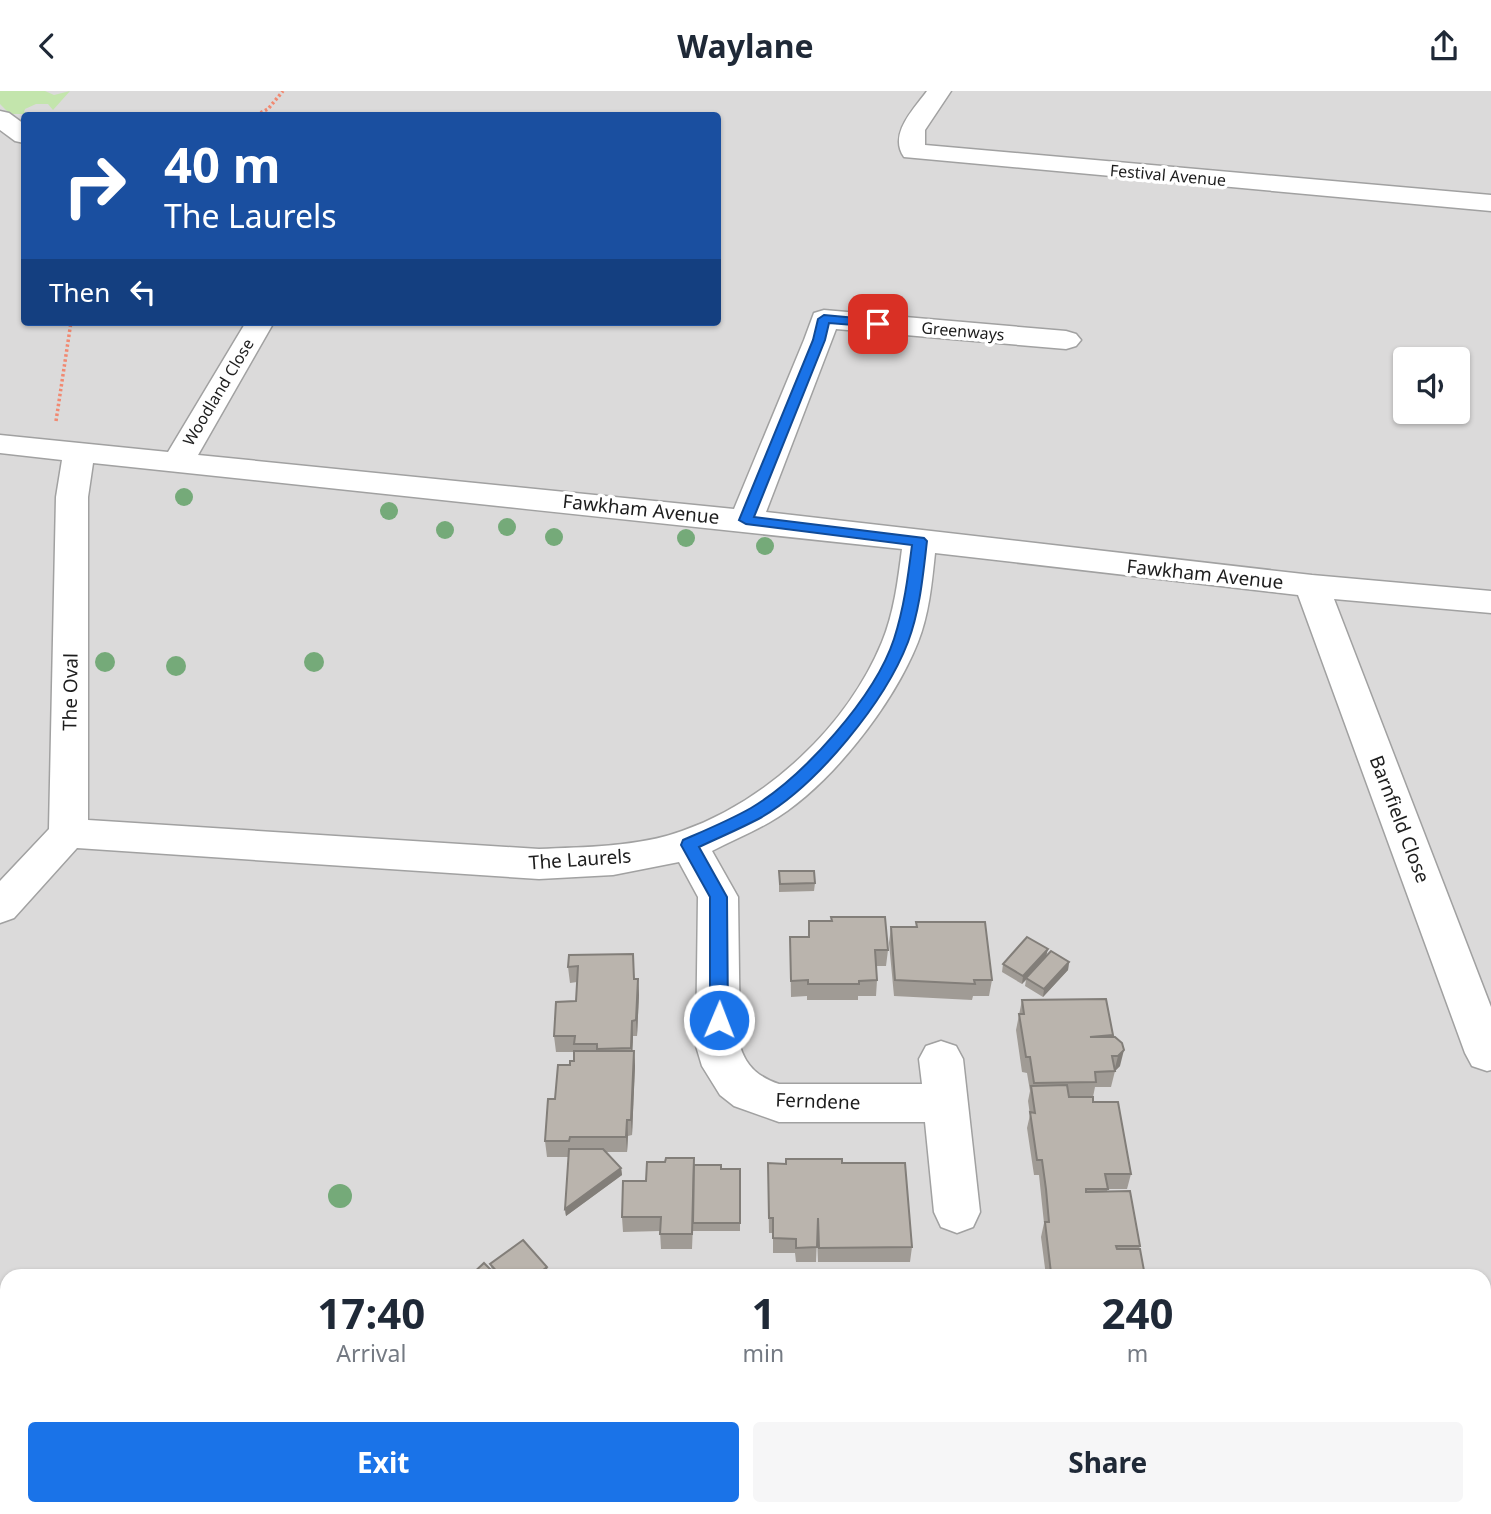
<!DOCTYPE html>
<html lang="en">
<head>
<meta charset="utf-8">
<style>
  body { margin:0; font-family:"Noto Sans",sans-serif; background:#f6f6f7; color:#1f2937; height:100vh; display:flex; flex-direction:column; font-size:26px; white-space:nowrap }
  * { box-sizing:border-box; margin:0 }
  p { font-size:23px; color:#747a83 }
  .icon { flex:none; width:38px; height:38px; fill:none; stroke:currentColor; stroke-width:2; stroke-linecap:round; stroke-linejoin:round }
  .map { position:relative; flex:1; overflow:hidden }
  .side { position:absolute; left:0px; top:1178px; width:1491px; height:247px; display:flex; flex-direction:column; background:#fff; border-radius:21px 21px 0 0; box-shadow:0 2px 5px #0004 }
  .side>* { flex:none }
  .guide { position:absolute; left:21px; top:21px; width:700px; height:214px; border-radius:7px; box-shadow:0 2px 5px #0004; background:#1a4fa0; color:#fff; overflow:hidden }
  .tools { position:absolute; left:1393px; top:256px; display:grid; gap:14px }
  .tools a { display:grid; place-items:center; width:77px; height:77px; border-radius:7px; background:#fff; box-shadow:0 2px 5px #0004; font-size:35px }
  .pin { position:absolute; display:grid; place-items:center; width:60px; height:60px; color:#fff; margin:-30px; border-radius:14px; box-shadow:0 4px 10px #0006 }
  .me { position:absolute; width:77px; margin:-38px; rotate:1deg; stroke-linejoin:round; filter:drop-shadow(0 0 5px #0008) }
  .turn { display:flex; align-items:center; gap:24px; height:147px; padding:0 28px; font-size:32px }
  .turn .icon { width:91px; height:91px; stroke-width:2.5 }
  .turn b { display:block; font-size:49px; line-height:60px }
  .then { display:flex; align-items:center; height:66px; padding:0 28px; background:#0003; gap:14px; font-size:26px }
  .eta { display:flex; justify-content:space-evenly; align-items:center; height:119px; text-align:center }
  .eta b { font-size:42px; font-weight:700; line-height:49px }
  .cta { display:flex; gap:14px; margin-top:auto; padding:14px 28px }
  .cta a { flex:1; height:80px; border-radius:7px; background:#1a73e8; color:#fff; font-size:28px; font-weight:700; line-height:80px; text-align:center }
  .cta a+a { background:#f6f6f7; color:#1f2937 }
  header { display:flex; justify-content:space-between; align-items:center; height:91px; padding:0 28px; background:#fff; font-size:32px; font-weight:700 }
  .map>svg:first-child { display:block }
</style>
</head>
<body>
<header><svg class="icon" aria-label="back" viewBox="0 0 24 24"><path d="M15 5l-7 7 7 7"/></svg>Waylane<svg class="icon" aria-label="share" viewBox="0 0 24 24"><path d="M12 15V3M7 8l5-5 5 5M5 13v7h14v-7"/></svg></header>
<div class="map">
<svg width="1491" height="1423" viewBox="0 0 1491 1423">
  <rect width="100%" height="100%" fill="#eeebe3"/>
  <path fill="#dbdada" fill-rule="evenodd" d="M0,0h1491v1253h-7v-68h-1477v233h21l-6,5h-22zM24,24h694v207h-694zM1405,268h53v52h-53z"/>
  <polygon fill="#e7ebd0" points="28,1418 1064,1418 1067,1423 22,1423"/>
  <g fill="#c3e5ac">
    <polygon points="0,0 45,0 54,4 70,0 53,19 48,13 36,13 25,18 24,21 29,23 10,23 0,13"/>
    <polygon points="1484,1253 1491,1253 1491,1423 1067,1423 1064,1418 1484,1418"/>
  </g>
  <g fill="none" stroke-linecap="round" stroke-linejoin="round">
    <defs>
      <g id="minor">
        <path d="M927,0h24l-26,39v15l566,50v16l-587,-54c-16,-23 10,-48 23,-66z"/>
        <polygon points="0,20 9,22 24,33 24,52 15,50 0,39"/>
        <path d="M824,219l242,21 10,3 5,6 -5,6 -10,3 -230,-20 -70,183 546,63 179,16v22l-157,-14 157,408v63l-4,1 -15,-5 -7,-13 -167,-458 -363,-42c-3,29 -6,61 -17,89 -25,63 -89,146 -148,180 -19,11 -39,19 -58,29l26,46 2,149c6,21 19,31 39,38h143l-3,-25 7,-13 15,-5 15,5 7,13 17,153 -7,15 -16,6 -16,-6 -7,-15 -9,-90h-146l-45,-16 -14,-11 -18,-29 -6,-20 2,-149 -19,-35 -66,13 -74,4 -462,-31 -63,70 -14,5v-42l49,-52 7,-332 6,-37 -62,-7v-18l168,17 78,-130h28l-76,133 536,54 70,-169 10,-27zM93,372l809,86c-4,31 -8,64 -20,93 -35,85 -115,159 -200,189 -43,16 -98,16 -143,18l-451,-29v-323z"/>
      </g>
    </defs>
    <use href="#minor" stroke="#a1a1a1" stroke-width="3"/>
    <g stroke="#f18971" stroke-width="3.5" stroke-dasharray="2.5 2.5" stroke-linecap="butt">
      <polyline points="256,24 268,18 283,0"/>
      <polyline points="56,330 71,231"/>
    </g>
    <use href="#minor" fill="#fff" fill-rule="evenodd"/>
  </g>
  <g fill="#75aa79">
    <circle cx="184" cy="406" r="9"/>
    <circle cx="389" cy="420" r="9"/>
    <circle cx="507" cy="436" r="9"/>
    <circle cx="445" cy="439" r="9"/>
    <circle cx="554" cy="446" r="9"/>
    <circle cx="686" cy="447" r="9"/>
    <circle cx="765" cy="455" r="9"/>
    <circle cx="105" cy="571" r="10"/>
    <circle cx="314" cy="571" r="10"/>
    <circle cx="176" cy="575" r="10"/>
    <circle cx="340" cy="1105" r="12"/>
  </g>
  <g fill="#a09b95">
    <polygon points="779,780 815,792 814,800 779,801"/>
    <polygon points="809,830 888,859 886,875 876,875 877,889 876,905 858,905 858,909 807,909 807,905 791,906 790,846 808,846"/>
    <polygon points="916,831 992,889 989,905 973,905 972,909 894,905 889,852 891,836 916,836"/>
    <polygon points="569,864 634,888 638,888 639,904 637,945 633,945 632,960 634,960 635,975 632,1044 628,1045 627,1061 606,1061 621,1077 622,1084 566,1125 565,1118 569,1066 547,1066 545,1050 555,1008 570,974 574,970 574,961 556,961 554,945 576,910 577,891 570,892 568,876"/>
    <polygon points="1047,865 1069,871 1068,879 1043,906 1025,895 1026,889 1022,893 1002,881 1003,873"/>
    <polygon points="1022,909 1113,944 1113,946 1115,946 1120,975 1115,980 1111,996 1095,996 1093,1006 1093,1011 1131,1083 1127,1098 1108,1098 1107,1100 1140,1155 1139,1158 1145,1185 1046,1185 1041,1146 1044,1132 1042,1113 1039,1084 1034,1084 1027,1037 1030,1024 1028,1010 1030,1000 1027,982 1022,981 1016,939"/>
    <polygon points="665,1071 721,1078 740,1078 740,1140 693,1140 693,1133 692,1158 661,1158 660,1140 623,1141 622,1126 646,1090"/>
    <polygon points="842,1072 912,1156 910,1171 818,1171 817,1146 816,1171 796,1171 795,1162 773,1162 773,1142 769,1142 768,1087"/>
    <polygon points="490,1173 547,1176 548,1184 470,1185 492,1179"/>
  </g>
  <g fill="#827e79">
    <polygon points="1048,858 1046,866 1022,893 1023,885"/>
    <polygon points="1069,871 1068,879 1043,906 1044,898"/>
    <polygon points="638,888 639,904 637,945 636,929"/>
    <polygon points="632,930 633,945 632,973 631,957"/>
    <polygon points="1124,959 1120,975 1114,981 1118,965"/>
    <polygon points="634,960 635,975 632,1044 631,1029"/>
    <polygon points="627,1029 628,1045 627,1061 626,1046"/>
    <polygon points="621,1077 622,1084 566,1125 565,1118"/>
    <polygon points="547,1176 548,1184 535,1185"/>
  </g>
  <g fill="#bab4ad" stroke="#827e79" stroke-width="2">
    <polygon points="779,780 814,780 815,792 780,793"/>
    <polygon points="831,826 885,826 888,859 875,859 877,889 859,890 859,893 808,893 808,889 791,890 790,846 809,846 809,830 832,830"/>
    <polygon points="916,831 985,831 992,889 974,889 975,893 895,889 891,836 917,836"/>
    <polygon points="1027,846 1048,858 1023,885 1003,873"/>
    <polygon points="1051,860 1069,871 1044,898 1026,887"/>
    <polygon points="633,863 634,888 638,888 636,929 632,930 631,957 597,958 597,953 574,953 575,945 554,945 556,911 576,910 578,875 568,876 569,864"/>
    <polygon points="1106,908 1113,944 1090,946 1115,946 1122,952 1124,959 1118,965 1112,965 1115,980 1095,981 1096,991 1034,992 1030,966 1026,966 1019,923 1024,923 1022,909"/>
    <polygon points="574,960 634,960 631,1029 627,1029 626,1046 570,1046 569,1050 545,1050 548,1008 555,1008 558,974 570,974 570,970 574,970"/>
    <polygon points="1067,994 1069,1006 1093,1006 1093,1011 1118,1011 1131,1083 1105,1083 1108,1098 1086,1098 1086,1101 1130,1100 1140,1155 1116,1155 1117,1158 1140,1158 1145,1185 1057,1185 1056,1183 1051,1182 1045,1131 1049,1131 1046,1098 1042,1069 1037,1069 1030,1021 1035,1022 1031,995"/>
    <polygon points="569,1058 603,1058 621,1077 565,1118"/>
    <polygon points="666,1067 694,1067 692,1143 660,1143 661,1126 622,1126 623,1090 646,1090 647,1071 665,1071"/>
    <polygon points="786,1068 842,1068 842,1072 905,1072 912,1156 819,1157 818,1127 817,1156 796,1157 796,1148 773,1147 773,1127 769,1127 768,1072 786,1073"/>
    <polygon points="694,1074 721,1074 721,1078 740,1078 740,1132 693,1132"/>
    <polygon points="523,1149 547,1176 535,1185 501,1185 490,1173"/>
    <polygon points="484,1172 497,1185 470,1185"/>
  </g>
  <path fill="#1a73e8" stroke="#114b97" stroke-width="2" d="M824,224l54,5 6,4 -6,3 -49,-4 -4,17 -71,177 170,21 3,3c-4,34 -7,69 -19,101 -23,60 -90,142 -146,175 -20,11 -42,20 -63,30l28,50 1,123 -3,5 -6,2 -7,-2 -2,-5v-123l-29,-52 2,-5c23,-10 47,-20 68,-32 52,-31 124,-111 143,-169 10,-31 14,-62 18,-94l-166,-21 -7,-4 74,-180 5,-21z"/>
  <g text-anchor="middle" stroke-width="7" stroke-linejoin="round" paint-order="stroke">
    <g font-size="16" fill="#1d1d1d" stroke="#fff">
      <text transform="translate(1168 84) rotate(5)" y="6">Festival Avenue</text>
      <text transform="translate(963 240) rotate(5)" y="6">Greenways</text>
      <text transform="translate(218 301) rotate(-59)" y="6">Woodland Close</text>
    </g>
    <g font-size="19" fill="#1d1d1d" stroke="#fff">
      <text transform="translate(641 418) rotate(6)" y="7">Fawkham Avenue</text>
      <text transform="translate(1205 483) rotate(6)" y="7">Fawkham Avenue</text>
      <text transform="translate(70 601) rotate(-89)" y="7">The Oval</text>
      <text transform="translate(1400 728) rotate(69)" y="7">Barnfield Close</text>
      <text transform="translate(580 768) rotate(-4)" y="7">The Laurels</text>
      <text transform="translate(818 1010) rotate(2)" y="7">Ferndene</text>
    </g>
  </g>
</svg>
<div class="tools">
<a><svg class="icon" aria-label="sound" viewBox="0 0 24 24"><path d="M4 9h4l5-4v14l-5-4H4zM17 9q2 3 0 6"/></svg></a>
</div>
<div class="pin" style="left:878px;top:233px;background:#d93025"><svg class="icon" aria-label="arrive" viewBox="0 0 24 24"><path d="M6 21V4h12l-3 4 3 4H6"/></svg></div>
<svg class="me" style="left:719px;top:929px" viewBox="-20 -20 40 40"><circle r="17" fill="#1a73e8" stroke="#fff" stroke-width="3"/><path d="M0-11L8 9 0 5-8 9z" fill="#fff"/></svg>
<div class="guide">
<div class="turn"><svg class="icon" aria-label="right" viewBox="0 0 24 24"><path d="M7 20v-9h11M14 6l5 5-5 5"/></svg><div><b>40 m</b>The Laurels</div></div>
<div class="then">Then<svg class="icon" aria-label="left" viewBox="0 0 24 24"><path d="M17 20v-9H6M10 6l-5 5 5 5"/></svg></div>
</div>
<section class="side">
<div class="eta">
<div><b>17:40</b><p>Arrival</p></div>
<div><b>1</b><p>min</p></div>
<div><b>240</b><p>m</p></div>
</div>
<div class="cta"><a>Exit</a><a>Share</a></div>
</section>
</div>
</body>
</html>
